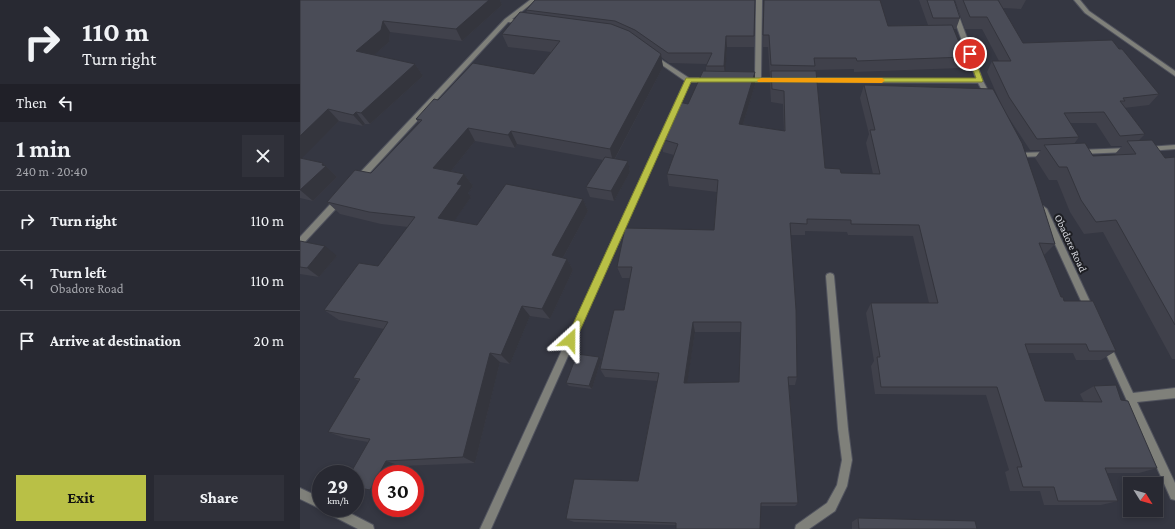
<!DOCTYPE html>
<html lang="en">
<head>
<meta charset="utf-8">
<style>
  body { margin:0; font-family:"Crimson Pro",serif; background:#30313a; color:#f1f3f6; height:100vh; display:flex; flex-direction:column; font-size:15px; white-space:nowrap }
  * { box-sizing:border-box; margin:0 }
  p { font-size:13px; color:#a5a6ac }
  .icon { flex:none; width:22px; height:22px; fill:none; stroke:currentColor; stroke-width:2; stroke-linecap:round; stroke-linejoin:round }
  .map { position:relative; flex:1; overflow:hidden }
  .details { display:flex; flex-direction:column; background:#282932; width:300px }
  .details>* { flex:none }
  .top-card { background:#282932; color:#f1f3f6; overflow:hidden }
  .needle { width:26px; rotate:127deg }
  .controls { position:absolute; left:823px; top:477px; display:grid; gap:8px }
  .controls a { display:grid; place-items:center; width:40px; height:40px; border-radius:0px; background:#282932; box-shadow:0 2px 6px #0003,0 0 0 1px #44454d; font-size:20px }
  .speed { position:absolute; left:12px; top:465px; display:flex; gap:8px; font-size:20px; font-weight:700; text-align:center }
  .speed>* { display:grid; place-content:center; width:52px; height:52px; border-radius:50%; background:#282932; box-shadow:0 2px 6px #0003,0 0 0 1px #44454d; line-height:1 }
  .speed small { font-size:10px; font-weight:400 }
  .speed .limit { border:6px solid #d22; background:#fff; color:#111 }
  .pin { position:absolute; display:grid; place-items:center; width:34px; height:34px; color:#fff; margin:-17px; border:2px solid #fff; border-radius:50%; box-shadow:0 1px 4px #0007 }
  .me { position:absolute; width:44px; margin:-22px; rotate:24deg; stroke-linejoin:round; filter:drop-shadow(0 0 3px #0008) }
  .turn { display:flex; align-items:center; gap:14px; height:84px; padding:0 16px; font-size:18px }
  .turn .icon { width:52px; height:52px; stroke-width:2.5 }
  .turn b { display:block; font-size:28px; line-height:34px }
  .then { display:flex; align-items:center; height:38px; padding:0 16px; background:#0003; gap:8px; font-size:15px }
  .round { display:grid; place-items:center; flex:none; width:42px; height:42px; border-radius:0px; background:#30313a }
  .head { display:flex; align-items:center; justify-content:space-between; height:68px; padding:0 16px }
  h1 { font-size:24px; font-weight:700; line-height:30px }
  .action { display:flex; gap:8px; margin-top:auto; padding:8px 16px }
  .action a { flex:1; height:46px; border-radius:0px; background:#b9c046; color:#111; font-size:16px; font-weight:700; line-height:46px; text-align:center }
  .action a+a { background:#30313a; color:#f1f3f6 }
  ul { padding:0; list-style:none }
  li { display:flex; align-items:center; gap:12px; height:60px; padding:0 16px; border-top:1px solid #44454d }
  li div { flex:1 }
  li b { display:block; font-size:15px }
  li em { font-style:normal }
  main { display:flex; flex:1; min-height:0 }
  .map>svg:first-child { display:block }
</style>
</head>
<body>
<main>
<section class="details">
<div class="top-card">
<div class="turn"><svg class="icon" aria-label="right" viewBox="0 0 24 24"><path d="M7 20v-9h11M14 6l5 5-5 5"/></svg><div><b>110 m</b>Turn right</div></div>
<div class="then">Then<svg class="icon" aria-label="left" viewBox="0 0 24 24"><path d="M17 20v-9H6M10 6l-5 5 5 5"/></svg></div>
</div>
<div class="head"><div><h1>1 min</h1><p>240 m · 20:40</p></div><a class="round"><svg class="icon" aria-label="close" viewBox="0 0 24 24"><path d="M6 6l12 12M18 6L6 18"/></svg></a></div>
<ul>
<li><svg class="icon" aria-label="right" viewBox="0 0 24 24"><path d="M7 20v-9h11M14 6l5 5-5 5"/></svg><div><b>Turn right</b></div><em>110 m</em></li>
<li><svg class="icon" aria-label="left" viewBox="0 0 24 24"><path d="M17 20v-9H6M10 6l-5 5 5 5"/></svg><div><b>Turn left</b><p>Obadore Road</p></div><em>110 m</em></li>
<li><svg class="icon" aria-label="arrive" viewBox="0 0 24 24"><path d="M6 21V4h12l-3 4 3 4H6"/></svg><div><b>Arrive at destination</b></div><em>20 m</em></li>
</ul>
<div class="action"><a>Exit</a><a>Share</a></div>
</section>
<div class="map">
<svg width="875" height="529" viewBox="0 0 875 529">
  <rect width="100%" height="100%" fill="#353742"/>
  <g fill="none" stroke-linecap="round" stroke-linejoin="round">
    <defs>
      <g id="minor">
        <polygon points="230,0 236,0 212,19 225,21 225,23 208,22 61,182 55,182 54,180 55,178 205,19"/>
        <polygon points="456,0 462,0 461,78 481,78 484,80 483,81 445,82 442,80 445,78 455,78"/>
        <polygon points="647,0 653,0 683,81 692,98 691,99 687,99 678,83 507,82 504,80 507,78 676,79"/>
        <polygon points="774,0 780,0 789,11 875,71 875,76 785,13"/>
        <polygon points="354,55 389,78 409,78 412,80 409,82 390,82 191,529 180,529 385,81 352,58 352,56"/>
        <polygon points="875,145 875,149 848,151 845,149 848,147"/>
        <polygon points="828,148 831,150 828,152 780,154 777,152 780,150"/>
        <polygon points="748,152 751,154 748,156 718,157 715,155 718,153"/>
        <polygon points="39,197 43,200 42,202 3,244 0,245 0,237 36,198"/>
        <polygon points="743,206 747,209 793,308 794,311 793,314 790,315 787,314 739,209"/>
        <polygon points="530,273 533,274 534,276 548,429 552,460 547,486 535,511 509,529 495,529 496,525 527,503 537,485 542,460 538,429 526,276 527,274"/>
        <polygon points="806,341 809,342 833,393 875,388 875,398 837,402 875,483 875,500 871,499 802,345 803,342"/>
        <polygon points="0,488 21,498 21,508 40,508 73,525 74,529 58,529 25,512 24,508 21,509 0,499"/>
      </g>
    </defs>
    <use href="#minor" stroke="#51535e" stroke-width="2"/>
    <use href="#minor" fill="#7f807a" fill-rule="evenodd"/>
  </g>
  <g fill="#40414b" fill-rule="evenodd">
    <polygon points="0,0 200,0 202,5 162,41 90,32 89,42 74,55 115,64 123,76 70,124 65,124 63,126 39,121 1,158 23,163 37,177 13,201 0,198"/>
    <path d="M455,0l-1,47h-27l-2,24 30,14 -12,39 41,7 -1,-27 -12,-2 -1,-18 1,-7h-1l-2,-30h-5l1,-47 124,26 40,-1 -9,-25h35l6,18 -4,11h-3l12,28 -5,11 -106,4v-3l-40,1 11,98 16,5 32,1 -7,-31 3,-9 -9,-36 4,-13 137,19 -14,-32 5,-11h7l-17,-32h-17l-10,-29h71l-5,9 -18,-1 20,35 96,6 40,45 -10,11 -25,3 21,26 -6,6 26,18 10,-1v202h-3l-69,-127 -19,2 -14,-22 -13,-32h-8l-14,-22 6,-8h-11l-25,-38 50,132 -11,11 17,42 3,4 52,50 -15,9h-25l-3,-7h-45l17,48 39,1 -4,-8 14,-8 27,14 36,68 -18,5h-32l11,28 -17,4h-57l-4,-14h-30l-5,-19 4,-2 -23,-75 -111,-1 -4,-28 3,-5 -8,-48 5,-10h58l-16,-67 -65,-1 -1,-3 -42,-1v4h-14l6,142 -2,8h-6l9,118 -3,3h-34l-85,19 -102,-3 -8,-3 72,-38 19,-100 -52,-4 -5,-8 24,-59 6,-32h-8l-5,-11 97,-37 3,-38 -48,-6 -2,-12 7,-19 -11,-3 -2,-13 27,-35 18,-33v-5l1,-2 -38,-1 -8,-6 2,10 -48,92 13,2 2,11 -16,29 -24,-4 -4,-10 17,-27 -86,-16 -2,4 -40,-7 -24,30 13,3 9,12 -5,7 3,4 -17,24 23,4 106,-26 5,12 -25,47 4,1 6,11 -23,49 -20,-3 -20,48 -10,-2 -25,101 -74,3 -20,8v19l-26,-6v-13l13,-32 -23,-4 -17,-6 31,-51 -6,-3 31,-49 -45,-9 -15,-10 54,-44 30,-39 -27,-3 -41,-10 -13,-12 44,-29 48,-50 -3,-4 22,-19 96,-26 17,-22 -43,-5 -6,-13 25,-21 -1,-3zM770,123h26l15,23h11l-7,8 1,1 -23,1 -19,-12 5,-7zM395,332h46l-2,50 -52,1z"/>
    <polygon points="0,241 37,256 19,277 0,274"/>
    <polygon points="301,360 292,389 269,386 266,383"/>
    <polygon points="558,518 677,529 552,529 552,522"/>
  </g>
  <g fill="#34353d">
    <polygon points="188,0 200,0 202,5 162,41 156,29"/>
    <polygon points="83,21 90,32 89,42 65,63 56,51"/>
    <polygon points="426,36 427,47 425,76 424,66"/>
    <polygon points="361,54 363,67 313,162 310,149"/>
    <polygon points="115,64 123,76 70,124 61,113"/>
    <polygon points="455,72 455,85 439,137 439,124"/>
    <polygon points="28,109 39,121 0,160 0,136"/>
    <polygon points="56,112 65,124 63,126 53,115"/>
    <polygon points="168,128 175,141 143,181 133,168"/>
    <polygon points="211,131 217,144 215,148 208,135"/>
    <polygon points="328,161 330,172 314,201 311,191"/>
    <polygon points="23,163 37,177 13,201 0,190"/>
    <polygon points="164,174 173,186 168,193 171,197 148,230 138,218 157,184"/>
    <polygon points="283,199 288,211 258,267 252,255"/>
    <polygon points="25,246 37,256 19,277 7,268"/>
    <polygon points="267,259 273,270 250,319 242,309"/>
    <polygon points="222,306 230,316 210,364 201,355"/>
    <polygon points="393,322 395,332 386,391 384,383"/>
    <polygon points="190,353 200,362 175,463 163,457"/>
    <polygon points="299,357 301,360 292,389 289,386"/>
    <polygon points="86,461 101,466 97,474 81,474 81,493 70,490"/>
  </g>
  <g fill="#4a4c57" stroke="#34353d" fill-rule="evenodd">
    <polygon points="0,0 189,0 156,29 83,21 81,30 56,51 115,64 61,113 56,112 53,115 28,109 0,136"/>
    <polygon points="235,0 455,0 454,36 426,36 424,66 406,66 412,53 368,53 335,30 315,21 226,10"/>
    <polygon points="464,0 580,0 588,26 652,25 665,57 557,61 556,58 514,58 515,66 471,65 469,35 463,35"/>
    <polygon points="627,0 654,0 660,18 633,18"/>
    <polygon points="663,0 698,0 723,43 812,40 819,49 822,49 859,94 823,98 825,101 820,101 845,134 820,136 804,112 764,113 779,137 737,139 709,97 692,61 711,61 687,17 670,17"/>
    <polygon points="220,12 311,24 329,31 361,54 310,149 211,131 208,135 168,128 133,168 164,174 157,184 162,185 138,218 177,225 206,184 283,199 252,255 267,259 242,309 222,306 201,355 190,353 163,457 86,461 70,490 55,487 55,474 50,474 70,439 28,432 60,379 53,378 88,322 24,310 59,263 78,266 115,217 69,212 27,202 55,170 71,173 122,120 116,119 134,99 138,100 173,63 234,74 260,41 202,34"/>
    <path d="M403,71l52,1 -16,52 46,7 -1,-40 -12,-2 -1,-18h45l9,97 15,1 1,4 39,1 -10,-44h5l-11,-45 129,4 29,54 15,44 18,57 -16,-1 22,54h2l1,4h29l23,50h-27l-3,-7h-61l20,57 57,1 -8,-16 22,-1 5,15 7,1 29,67h-52l13,33h-60l-4,-14h-31l-6,-20h5l-25,-80h-116l-4,-30h3l-9,-54h67l-19,-78 -68,-1v-4l-44,-1v5l-17,-1 6,87 1,67h-9l10,126h-37l-1,26h-84v-6l-110,-4 8,-40 64,2 21,-108 -59,-4 14,-59h10l8,-43h-15l8,-39 89,2 4,-50 -51,-6 11,-30 -17,-5 18,-37 9,2zM393,322h48l-2,60 -55,1z"/>
    <polygon points="852,140 865,158 875,157 875,325 816,220 796,222 781,200 767,167 759,167 744,145 785,143 793,156 836,154 827,141"/>
    <polygon points="305,157 328,161 311,191 286,187"/>
    <polygon points="0,158 23,163 22,165 26,166 0,190"/>
    <polygon points="0,241 25,246 7,268 0,267"/>
    <polygon points="277,354 299,357 289,386 266,383"/>
    <polygon points="558,518 675,521 677,529 559,529"/>
  </g>
  <polygon fill="#b9c046" stroke="#787d2e" points="668,52 673,54 683,81 682,82 391,82 274,344 270,345 267,344 265,340 267,337 386,78 676,78 667,54"/>
  <polygon fill="#f59e0b" points="461,78 582,78 585,80 582,83 458,82 457,80"/>
  <g text-anchor="middle" stroke-width="4" stroke-linejoin="round" paint-order="stroke">
    <g font-size="11" fill="#d3d5db" stroke="#1e1f24">
      <text transform="translate(771 243) rotate(65)" y="4">Obadore Road</text>
    </g>
  </g>
</svg>
<div class="controls">
<a><svg class="needle" viewBox="-14 -14 28 28"><path d="M0-13l5 13h-10z" fill="#e53935"/><path d="M0 13l5-13h-10z" fill="#a5a6ac"/></svg></a>
</div>
<div class="speed"><div>29<small>km/h</small></div><div class="limit">30</div></div>
<div class="pin" style="left:670px;top:54px;background:#d93025"><svg class="icon" aria-label="arrive" viewBox="0 0 24 24"><path d="M6 21V4h12l-3 4 3 4H6"/></svg></div>
<svg class="me" style="left:270px;top:340px" viewBox="-20 -20 40 40"><path d="M0-17L14 15 0 8-14 15z" fill="#b9c046" stroke="#fff" stroke-width="4"/></svg>
</div>
</main>
</body>
</html>
